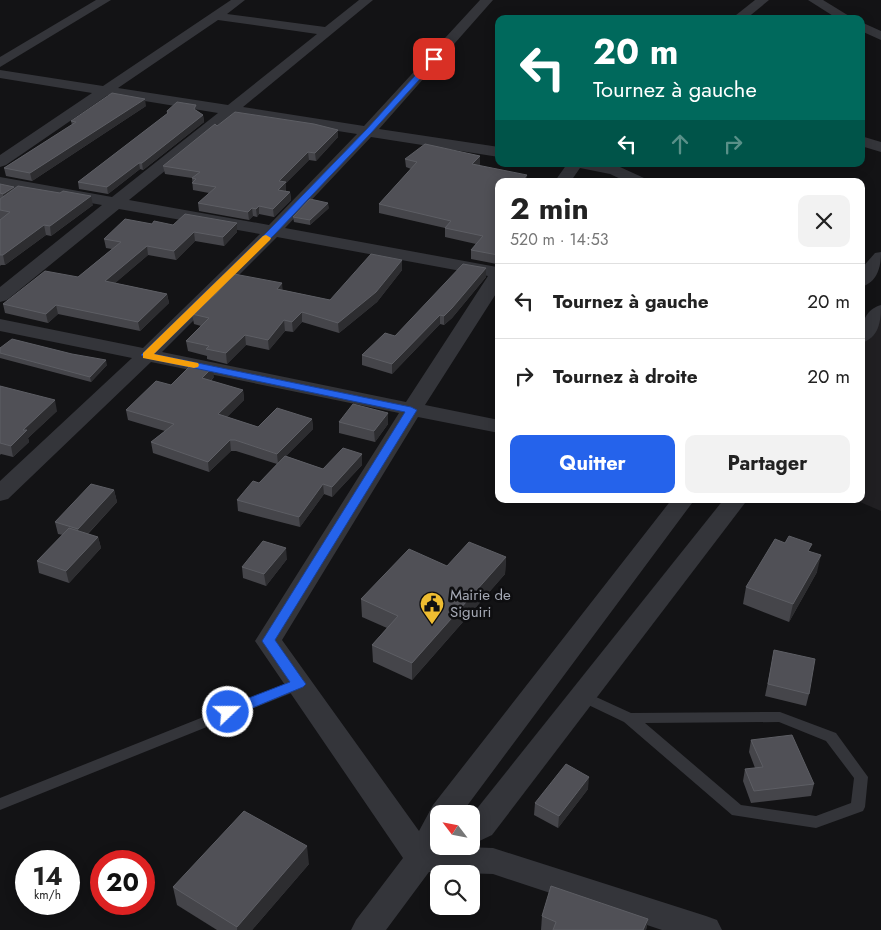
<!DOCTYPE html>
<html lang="fr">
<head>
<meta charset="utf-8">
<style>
  body { margin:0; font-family:Jost,sans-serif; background:#f2f2f2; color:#222; height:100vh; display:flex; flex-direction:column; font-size:19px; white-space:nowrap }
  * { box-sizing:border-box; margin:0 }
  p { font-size:16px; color:#767676 }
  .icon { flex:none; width:28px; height:28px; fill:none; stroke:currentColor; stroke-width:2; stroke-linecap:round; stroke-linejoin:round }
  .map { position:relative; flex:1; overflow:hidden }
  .drawer { position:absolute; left:495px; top:178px; width:370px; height:325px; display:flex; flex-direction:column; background:#fff; border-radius:10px; box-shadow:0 2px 12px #0003 }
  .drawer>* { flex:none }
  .top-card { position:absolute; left:495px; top:15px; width:370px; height:152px; border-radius:10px; box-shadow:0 2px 12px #0003; background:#00695c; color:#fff; overflow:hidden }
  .needle { width:32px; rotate:302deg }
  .tools { position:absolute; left:430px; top:805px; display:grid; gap:10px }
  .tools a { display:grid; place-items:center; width:50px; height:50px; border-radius:10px; background:#fff; box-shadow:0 2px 12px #0003; font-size:25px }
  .speed { position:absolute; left:15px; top:850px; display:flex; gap:10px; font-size:25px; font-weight:700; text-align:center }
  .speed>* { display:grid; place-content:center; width:65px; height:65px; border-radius:50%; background:#fff; box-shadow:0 2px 12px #0003; line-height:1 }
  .speed small { font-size:12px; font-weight:400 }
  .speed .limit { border:8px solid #d22; background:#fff; color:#111 }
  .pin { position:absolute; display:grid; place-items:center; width:42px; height:42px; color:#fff; margin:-21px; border-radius:10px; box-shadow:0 2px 8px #0006 }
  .me { position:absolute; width:55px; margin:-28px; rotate:68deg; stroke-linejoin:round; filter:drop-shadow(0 0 4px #0008) }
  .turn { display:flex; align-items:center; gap:18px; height:105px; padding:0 15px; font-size:22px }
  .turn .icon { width:65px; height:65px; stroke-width:2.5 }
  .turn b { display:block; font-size:35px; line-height:42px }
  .lanes { display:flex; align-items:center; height:48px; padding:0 15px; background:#0003; justify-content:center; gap:25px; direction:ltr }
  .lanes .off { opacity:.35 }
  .round { display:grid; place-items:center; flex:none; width:52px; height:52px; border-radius:10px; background:#f2f2f2 }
  .headline { display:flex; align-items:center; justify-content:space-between; height:85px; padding:0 15px }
  h1 { font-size:30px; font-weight:700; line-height:38px }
  .button { display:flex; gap:10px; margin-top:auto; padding:10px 15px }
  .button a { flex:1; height:58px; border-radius:10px; background:#2563eb; color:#fff; font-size:20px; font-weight:700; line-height:58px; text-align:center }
  .button a+a { background:#f2f2f2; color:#222 }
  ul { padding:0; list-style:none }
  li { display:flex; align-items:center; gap:15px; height:75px; padding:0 15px; border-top:1px solid #e0e0e0 }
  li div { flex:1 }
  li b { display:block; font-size:19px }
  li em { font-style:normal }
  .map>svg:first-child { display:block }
</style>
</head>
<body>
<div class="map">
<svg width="881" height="930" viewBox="0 0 881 930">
  <rect width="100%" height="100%" fill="#131315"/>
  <polygon fill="#201f22" points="881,311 881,511 853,499 861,499 861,337"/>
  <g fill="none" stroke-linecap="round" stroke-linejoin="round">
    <g fill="#34353a" fill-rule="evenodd">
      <polygon points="299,679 304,680 306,684 304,688 0,810 0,798"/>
      <path d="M583,691l48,22 149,-1 56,21 32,44 -3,30 -2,4 -47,17 -84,-13 -108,-93 -46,-22 -2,-4 2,-4zM779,722l47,19 28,37 -3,25 -35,13 -75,-11 -96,-82z"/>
    </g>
    <g fill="#34353a" fill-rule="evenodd">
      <polygon points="96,0 111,0 0,67 0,57"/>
      <path d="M231,0h14l-18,14 98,13 34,-27h14l-130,107 121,19 116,-126h13l-114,129 120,18v10l-128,-20 -86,91 212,39 2,22 -74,116 74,15v13l-81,-16 -136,223 137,191 14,-26 239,-306h23l-234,315h-22v32l54,2 213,68 11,4 5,10h-60l-169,-56 -64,-2 -43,58h-35l5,-10 47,-62 -148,-217 144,-228 -248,-51 -143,137 -8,2v-20l132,-123 -132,-27v-12l143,29 117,-114 -141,-25 -112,91 -7,2v-15l102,-82 -102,-18v-10l112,20 106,-84 -110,-18 -102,70 -6,2v-12l92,-62 -92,-15v-8l103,16zM218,20l99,14 -89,71 -110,-17zM234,115l123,19 -88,91 -140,-25zM277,237l211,39 -82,126 -244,-50z"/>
      <polygon points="755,0 769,0 746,19 731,19"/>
      <polygon points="808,0 823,0 854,19 838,19"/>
      <polygon points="861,22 881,31 881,40 861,31"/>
      <polygon points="861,136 881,142 881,152 861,146"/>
      <polygon points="567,164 606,164 620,167 644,178 646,181 625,181 610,174 580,168 571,181 555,181"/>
      <path d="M881,252c0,14 -3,30 -20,35v-18l14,-16z"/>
      <path d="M881,305c0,16 -2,33 -20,38 0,-16 2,-33 20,-38z"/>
      <polygon points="724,499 748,499 492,835 471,845 471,816"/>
    </g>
  </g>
  <g fill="#45454a">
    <polygon points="146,106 32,181 6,176 4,168 72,125 71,121"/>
    <polygon points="167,111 197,111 203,115 204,122 143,170 140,169 108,194 79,189 78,182 167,114"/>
    <polygon points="217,126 338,137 316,161 309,160 286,183 286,191 290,192 291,200 274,217 259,214 257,217 253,216 249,220 199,211 198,203 209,193 193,190 192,178 165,174 163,166"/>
    <polygon points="405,159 480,165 479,166 499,181 499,262 497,264 471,259 471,250 476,244 445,237 445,228 379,213 379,204 411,169 406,167"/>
    <polygon points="0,184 14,187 14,189 93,205 51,236 46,235 5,265 1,265 0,266 0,199 2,198 0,198"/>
    <polygon points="329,208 310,225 294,222 293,217"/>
    <polygon points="237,223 237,232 224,246 195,241 176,260 148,255 115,283 167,294 169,303 140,331 58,314 48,323 5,313 3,304 78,277 112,249 106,248 104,239 152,224 173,225"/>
    <polygon points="402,260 402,270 377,302 339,333 302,322 293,332 285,331 269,350 246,345 227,364 207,359 207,356 188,351 186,341 201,326 194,324 192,314 283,290 330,300"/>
    <polygon points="486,268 486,277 452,318 444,325 440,324 392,374 362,365 362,355 395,336"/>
    <polygon points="0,348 107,365 91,382 0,358"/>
    <polygon points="214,377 211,381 243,390 244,400 227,417 258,427 312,419 313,429 286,456 323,469 362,465 332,497 324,494 300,527 238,511 237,500 259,483 277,464 236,451 231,451 209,472 153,453 151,442 165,431 128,420 126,410 171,385"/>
    <polygon points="0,386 57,411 28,438 29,442 13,457 1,454 0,455"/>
    <polygon points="339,422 388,424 375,442 339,433"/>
    <polygon points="114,490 117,502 88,534 98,537 101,548 69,583 39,573 37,561 63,535 58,534 55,522"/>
    <polygon points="810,551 817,572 789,622 743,604 746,587"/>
    <polygon points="506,557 505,574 412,680 373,662 372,645 387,628 362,617 361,599"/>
    <polygon points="287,559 266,586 243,578 242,567"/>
    <polygon points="772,662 809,694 806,706 765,696"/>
    <polygon points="751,740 814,784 811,796 751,803 743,781 745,769 755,768 749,752"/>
    <polygon points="588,789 558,828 534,815 535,803"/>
    <polygon points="309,864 252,930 217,930 177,905 173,887"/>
    <polygon points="542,916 648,919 646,930 541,930"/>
  </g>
  <g fill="#2d2d30">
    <polygon points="145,99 146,106 32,181 30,173"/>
    <polygon points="203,115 204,122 143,170 142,163"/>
    <polygon points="338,130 338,137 316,161 315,153"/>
    <polygon points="308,152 309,160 286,183 286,190 279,198 278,190 279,181"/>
    <polygon points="480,156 480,165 472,173 472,164"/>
    <polygon points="139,163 140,169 108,194 107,187"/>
    <polygon points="527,175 526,181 522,181"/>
    <polygon points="14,187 15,192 4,199 3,194"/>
    <polygon points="290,192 291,200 274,217 273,209"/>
    <polygon points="91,196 93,205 51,236 50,226"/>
    <polygon points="328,203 329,208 310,225 310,220"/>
    <polygon points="259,206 259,214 257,217 256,209"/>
    <polygon points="252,208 253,216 249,220 248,212"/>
    <polygon points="237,223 237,232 224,246 223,237"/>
    <polygon points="44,225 46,235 5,265 3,255"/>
    <polygon points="194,232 195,241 176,260 174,251"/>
    <polygon points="147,246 148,255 107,290 105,281"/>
    <polygon points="499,253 499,262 497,264 498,255"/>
    <polygon points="402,260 402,270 377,302 339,333 338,323"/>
    <polygon points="486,268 486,277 452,318 444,325 444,316"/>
    <polygon points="282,283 283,293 277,289"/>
    <polygon points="167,294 169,303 140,331 138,322"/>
    <polygon points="56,305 58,314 48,323 46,314"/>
    <polygon points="302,312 302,322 293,332 292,322"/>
    <polygon points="440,315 440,324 392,374 392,364"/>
    <polygon points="284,320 285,331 269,350 268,340"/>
    <polygon points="245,335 246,345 227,364 226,353"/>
    <polygon points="106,360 107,365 91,382 90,377"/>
    <polygon points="213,367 214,377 203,388 202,378"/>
    <polygon points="243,390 244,400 220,424 218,414"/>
    <polygon points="55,400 57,411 28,438 29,442 13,457 11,446 23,430"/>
    <polygon points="388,413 388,424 375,442 374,431"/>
    <polygon points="312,419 313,429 278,464 277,454"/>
    <polygon points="230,440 231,451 209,472 208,462"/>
    <polygon points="362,454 362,465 332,497 332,487"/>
    <polygon points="323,484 324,494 300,527 299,517"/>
    <polygon points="114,490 117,502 81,541 78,529"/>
    <polygon points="98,537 101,548 69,583 66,571"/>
    <polygon points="286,548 287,559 266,586 264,574"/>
    <polygon points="821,555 817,572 789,622 793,604"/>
    <polygon points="506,557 505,574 412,680 412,663"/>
    <polygon points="589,777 588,789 558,828 559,816"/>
    <polygon points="307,846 309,864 252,930 237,930 237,927"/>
    <polygon points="648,919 646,930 643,930"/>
  </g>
  <g fill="#505056" stroke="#5d5e64">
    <polygon points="112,93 145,99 30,173 4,168 76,122 71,121"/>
    <polygon points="177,102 196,105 194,109 203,115 142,163 139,163 107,187 78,182 168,113 167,111"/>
    <polygon points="235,112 314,124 338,130 315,153 308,152 279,181 286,182 278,190 290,192 273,209 259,206 256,209 252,208 248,212 198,203 216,187 192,183 196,179 192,178 200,172 163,166 215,124 217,126"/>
    <polygon points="425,144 480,156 472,164 527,175 522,181 499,181 499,232 497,234 499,234 499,253 498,255 471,250 483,236 445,228 451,221 379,204 417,162 405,159"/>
    <polygon points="0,184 14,187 3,194 0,193"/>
    <polygon points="18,186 60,193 63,191 91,196 50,226 44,225 3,255 0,255 0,220 10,212 0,210 0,199"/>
    <polygon points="310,199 328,203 310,220 293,217"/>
    <polygon points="185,214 237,223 223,237 194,232 174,251 147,246 105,281 167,294 138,322 56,305 46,314 3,304 45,271 78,277 121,242 104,239 125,219 152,224 154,221 173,225"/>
    <polygon points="371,254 402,260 376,292 338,323 302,312 292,322 284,320 268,340 245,335 226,353 206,349 209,346 186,341 209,318 192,314 216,294 234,274 282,283 277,289 330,300"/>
    <polygon points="463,264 486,268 452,308 444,316 440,315 392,364 362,355 385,333 395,336"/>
    <polygon points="12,339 72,354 106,360 90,377 0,353 0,348"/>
    <polygon points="193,363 213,367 202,378 243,390 218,414 258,427 277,408 312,419 277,454 235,440 230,440 208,462 151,442 174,424 126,410 156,381 171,385"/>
    <polygon points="0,386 55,400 23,430 27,430 11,446 0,443"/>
    <polygon points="353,404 388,413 374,431 339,422"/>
    <polygon points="343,448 362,454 332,487 323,484 299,517 237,500 253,481 259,483 285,456 323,469"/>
    <polygon points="91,484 114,490 78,529 55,522"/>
    <polygon points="69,528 98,537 66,571 37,561"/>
    <polygon points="789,536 812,544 808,551 821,555 793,604 746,587 775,539 785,543"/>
    <polygon points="263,541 286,548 264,574 242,567"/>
    <polygon points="469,542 506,557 412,663 372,645 398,616 361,599 409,549 447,566"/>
    <polygon points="774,650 815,659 809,694 768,684"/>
    <polygon points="792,735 814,784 754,791 745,769 763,767 751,740"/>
    <polygon points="566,764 589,777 559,816 535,803"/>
    <polygon points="244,811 307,846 237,927 173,887"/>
    <polygon points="551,886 648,919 643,930 553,930 556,922 542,916"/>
  </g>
  <polygon fill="#2563eb" stroke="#184099" points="432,57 438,59 371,133 275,234 154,354 411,407 417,410 275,640 303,680 306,684 303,687 228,718 223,716 221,712 223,708 290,682 262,641 405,412 146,358 141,355 269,230 366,130"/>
  <polygon fill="#f59e0b" points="266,235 271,238 270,240 154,354 198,363 199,365 198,367 194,368 143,358 143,353 263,236"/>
  <defs>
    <symbol id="civic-pin" viewBox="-11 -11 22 30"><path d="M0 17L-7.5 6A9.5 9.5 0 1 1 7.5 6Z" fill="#efbd31" stroke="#0e0e10"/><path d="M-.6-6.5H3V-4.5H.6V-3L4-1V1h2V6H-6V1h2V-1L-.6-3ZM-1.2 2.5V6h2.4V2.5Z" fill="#111"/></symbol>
  </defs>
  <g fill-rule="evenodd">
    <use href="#civic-pin" x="418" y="590" width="28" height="38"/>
  </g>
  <g text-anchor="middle" stroke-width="5" stroke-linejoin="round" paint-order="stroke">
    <g font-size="15" fill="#a5a9b5" stroke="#0e0e10" text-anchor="start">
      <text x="450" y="600">Mairie de<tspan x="450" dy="17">Siguiri</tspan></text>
    </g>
  </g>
</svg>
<div class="tools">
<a><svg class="needle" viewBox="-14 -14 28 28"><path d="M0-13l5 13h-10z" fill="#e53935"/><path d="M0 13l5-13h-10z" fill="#767676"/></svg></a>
<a><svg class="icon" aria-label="search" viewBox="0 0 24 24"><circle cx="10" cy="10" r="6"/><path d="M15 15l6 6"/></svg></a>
</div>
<div class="speed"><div>14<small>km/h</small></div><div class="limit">20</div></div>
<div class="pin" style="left:434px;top:59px;background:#d93025"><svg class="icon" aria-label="arrive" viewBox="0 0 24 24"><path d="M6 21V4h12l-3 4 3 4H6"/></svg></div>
<svg class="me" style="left:228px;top:712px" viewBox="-20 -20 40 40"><circle r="17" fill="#2563eb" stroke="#fff" stroke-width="3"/><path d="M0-11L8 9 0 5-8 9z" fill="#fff"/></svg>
<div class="top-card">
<div class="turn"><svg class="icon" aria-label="left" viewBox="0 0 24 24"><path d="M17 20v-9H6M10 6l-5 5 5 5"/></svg><div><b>20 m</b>Tournez à gauche</div></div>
<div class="lanes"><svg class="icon" aria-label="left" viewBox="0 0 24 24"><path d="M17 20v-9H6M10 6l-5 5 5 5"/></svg><svg class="icon off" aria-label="ahead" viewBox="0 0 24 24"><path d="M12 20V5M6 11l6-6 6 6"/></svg><svg class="icon off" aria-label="right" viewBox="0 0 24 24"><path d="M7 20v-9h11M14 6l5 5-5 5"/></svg></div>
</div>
<section class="drawer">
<div class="headline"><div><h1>2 min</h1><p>520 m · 14:53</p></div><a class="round"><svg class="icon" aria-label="close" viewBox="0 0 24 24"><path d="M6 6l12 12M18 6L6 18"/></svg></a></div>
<ul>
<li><svg class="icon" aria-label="left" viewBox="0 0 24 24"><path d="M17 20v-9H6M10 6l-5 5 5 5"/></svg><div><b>Tournez à gauche</b></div><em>20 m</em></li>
<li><svg class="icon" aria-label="right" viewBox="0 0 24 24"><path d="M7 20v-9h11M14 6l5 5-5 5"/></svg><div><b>Tournez à droite</b></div><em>20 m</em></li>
</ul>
<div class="button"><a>Quitter</a><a>Partager</a></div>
</section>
</div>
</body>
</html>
